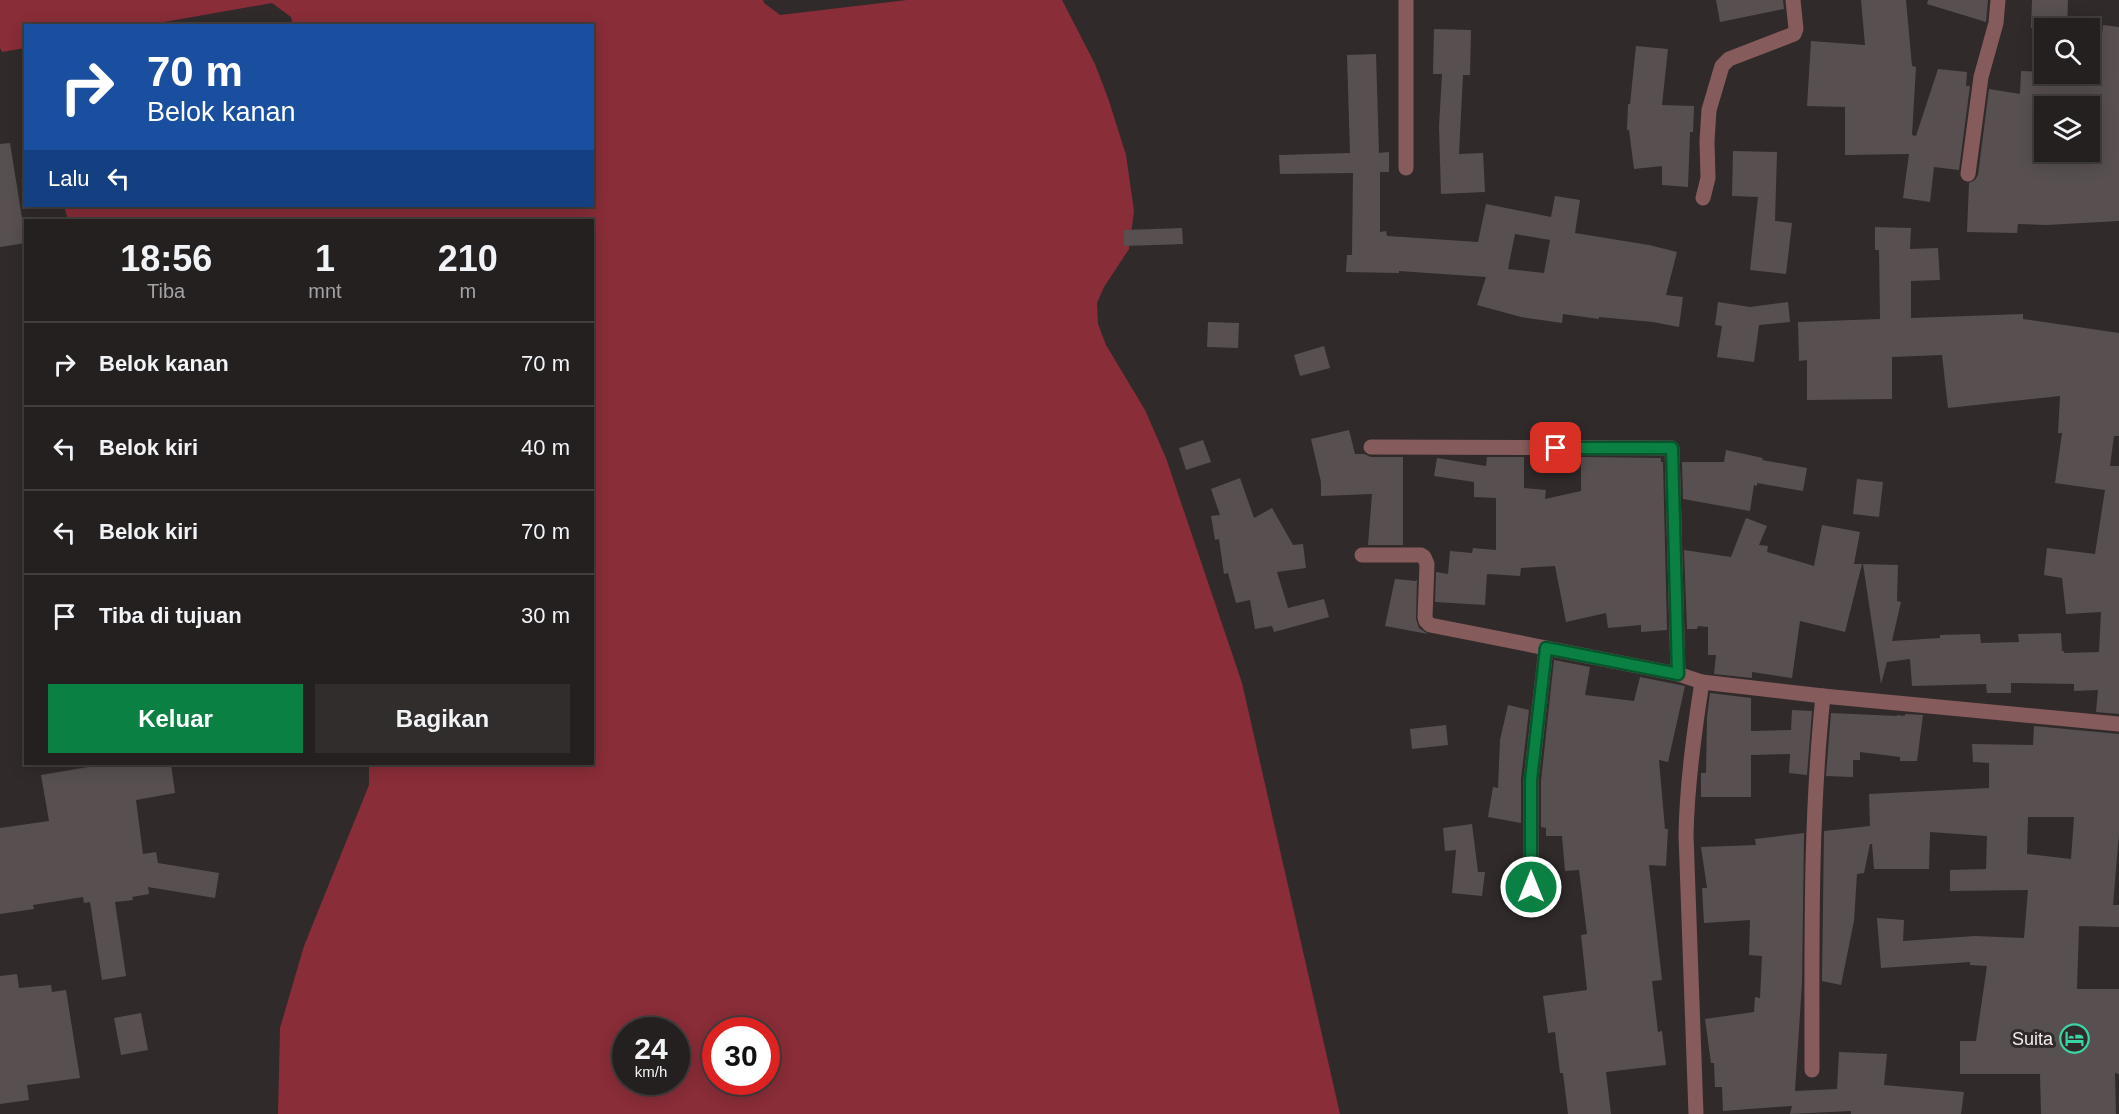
<!DOCTYPE html>
<html lang="id">
<head>
<meta charset="utf-8">
<style>
  body { margin:0; font-family:Helvetica,sans-serif; background:#312d2d; color:#f1f3f6; height:100vh; display:flex; flex-direction:column; font-size:22px; white-space:nowrap }
  * { box-sizing:border-box; margin:0 }
  p { font-size:20px; color:#a3a3a5 }
  .icon { flex:none; width:33px; height:33px; fill:none; stroke:currentColor; stroke-width:2; stroke-linecap:round; stroke-linejoin:round }
  .map { position:relative; flex:1; overflow:hidden }
  .panel { position:absolute; left:24px; top:219px; width:570px; height:546px; display:flex; flex-direction:column; background:#252020; border-radius:0px; box-shadow:0 3px 15px #0003,0 0 0 2px #423e3e }
  .panel>* { flex:none }
  .guide { position:absolute; left:24px; top:24px; width:570px; height:183px; border-radius:0px; box-shadow:0 3px 15px #0003,0 0 0 2px #423e3e; background:#1a4fa0; color:#fff; overflow:hidden }
  .tools { position:absolute; left:2034px; top:18px; display:grid; gap:12px }
  .tools a { display:grid; place-items:center; width:66px; height:66px; border-radius:0px; background:#252020; box-shadow:0 3px 15px #0003,0 0 0 2px #423e3e; font-size:30px }
  .speed { position:absolute; left:612px; top:1017px; display:flex; gap:12px; font-size:30px; font-weight:700; text-align:center }
  .speed>* { display:grid; place-content:center; width:78px; height:78px; border-radius:50%; background:#252020; box-shadow:0 3px 15px #0003,0 0 0 2px #423e3e; line-height:1 }
  .speed small { font-size:15px; font-weight:400 }
  .speed .limit { border:9px solid #d22; background:#fff; color:#111 }
  .pin { position:absolute; display:grid; place-items:center; width:51px; height:51px; color:#fff; margin:-26px; border-radius:12px; box-shadow:0 3px 9px #0006 }
  .me { position:absolute; width:66px; margin:-33px; rotate:0deg; stroke-linejoin:round; filter:drop-shadow(0 0 4px #0008) }
  .turn { display:flex; align-items:center; gap:21px; height:126px; padding:0 24px; font-size:27px }
  .turn .icon { width:78px; height:78px; stroke-width:2.5 }
  .turn b { display:block; font-size:42px; line-height:51px }
  .then { display:flex; align-items:center; height:57px; padding:0 24px; background:#0003; gap:12px; font-size:22px }
  .eta { display:flex; justify-content:space-evenly; align-items:center; height:102px; text-align:center }
  .eta b { font-size:36px; font-weight:700; line-height:42px }
  .action { display:flex; gap:12px; margin-top:auto; padding:12px 24px }
  .action a { flex:1; height:69px; border-radius:0px; background:#0b8043; color:#fff; font-size:24px; font-weight:700; line-height:69px; text-align:center }
  .action a+a { background:#312d2d; color:#f1f3f6 }
  ul { padding:0; list-style:none }
  li { display:flex; align-items:center; gap:18px; height:84px; padding:0 24px; border-top:2px solid #423e3e }
  li div { flex:1 }
  li b { display:block; font-size:22px }
  li em { font-style:normal }
  .map>svg:first-child { display:block }
</style>
</head>
<body>
<div class="map">
<svg width="2119" height="1114" viewBox="0 0 2119 1114">
  <rect width="100%" height="100%" fill="#312a2a"/>
  <path fill="#892d38" fill-rule="evenodd" d="M0,0h763l1,3 16,12 127,-15h155l33,64 14,37 17,54 8,56 -5,38 -25,38 -7,16 1,21 8,21 39,65 21,48 76,225 98,431h-1062l2,-86 24,-82 65,-161v-21h223v-544h-524l-4,-14h528v-180l-299,-1 -2,-8 -19,-14 -125,22 -121,1 -1,22 -23,4 -2,-4zM626,1030h50v52h-50zM716,1030h50v52h-50z"/>
  <g fill="#585050" fill-rule="evenodd">
    <polygon points="1716,0 1783,0 1784,9 1720,22"/>
    <polygon points="1861,0 1906,0 1912,66 1916,67 1912,135 1916,136 1938,69 1967,72 1966,86 1970,86 1959,170 1934,167 1930,202 1903,198 1909,154 1845,155 1845,107 1807,106 1811,41 1865,45"/>
    <polygon points="1928,0 1988,0 1986,22 1927,4"/>
    <polygon points="2032,0 2068,0 2067,28 2031,28"/>
    <path d="M2103,25l16,2v194l-73,4 -28,-1 -1,9 -50,-1 2,-49 6,-3 3,-5 11,-86 31,5 1,-23 23,1v2h53zM2044,105l46,1v46h-46z"/>
    <polygon points="1434,29 1471,30 1470,75 1463,75 1459,154 1483,153 1485,192 1441,194 1439,126 1442,74 1433,74"/>
    <polygon points="1636,46 1668,49 1662,105 1694,106 1693,132 1690,132 1688,187 1662,185 1662,166 1634,169 1629,130 1627,130 1628,104 1630,104"/>
    <path d="M1376,54l3,99 10,-1v20h-9v60l6,-1 1,5 91,6 8,-38 65,13 4,-21 25,4 -5,33 74,12 28,7 -11,43 17,2 -4,30 -26,-5 -54,-5v2l-36,-5 -1,9 -41,-6 -44,-12 9,-28 -87,-6v2l-53,-1 1,-17h5l1,-82 -73,1 -1,-19 71,-2 -3,-98zM1515,234l35,6 -6,33 -36,-4z"/>
    <polygon points="10,143 26,243 0,247 0,144"/>
    <polygon points="1733,151 1777,152 1775,221 1792,223 1786,274 1750,270 1758,197 1732,196"/>
    <polygon points="1875,227 1911,228 1910,249 1938,248 1940,280 1911,281 1911,318 2023,314 2023,319 2119,333 2119,436 2114,436 2110,466 2119,466 2119,714 2096,712 2098,690 2074,691 2074,684 2011,683 2011,693 1987,693 1986,684 1912,686 1910,659 1887,662 1881,684 1863,564 1898,565 1897,601 1901,602 1892,641 1940,638 1940,635 1980,634 1981,643 2019,642 2018,634 2061,633 2062,651 2064,651 2064,653 2099,652 2101,612 2066,614 2062,578 2044,575 2047,548 2095,554 2105,490 2055,483 2062,433 2058,433 2060,396 1948,408 1942,355 1892,357 1892,399 1807,400 1807,360 1799,361 1798,322 1880,319 1879,250 1875,250"/>
    <polygon points="1182,228 1183,244 1124,246 1124,230"/>
    <polygon points="1718,302 1750,307 1788,302 1790,322 1759,325 1754,362 1717,357 1722,326 1715,325"/>
    <polygon points="1208,322 1239,323 1238,348 1207,347"/>
    <polygon points="1324,346 1330,368 1300,376 1294,355"/>
    <polygon points="1349,430 1355,454 1364,454 1371,457 1403,457 1403,545 1368,545 1372,494 1321,496 1321,482 1311,439"/>
    <polygon points="1203,440 1211,462 1186,470 1179,448"/>
    <polygon points="1726,450 1763,458 1762,460 1807,468 1803,491 1757,483 1757,486 1754,485 1750,511 1683,499 1682,462 1724,462"/>
    <polygon points="1487,457 1524,457 1524,488 1546,490 1545,499 1581,491 1581,457 1661,458 1661,462 1663,462 1667,630 1641,632 1641,625 1608,628 1606,613 1566,622 1555,566 1521,568 1520,576 1487,574 1485,605 1435,602 1436,572 1448,574 1450,551 1472,553 1473,548 1496,550 1496,498 1474,497 1474,482 1434,476 1437,458 1486,466"/>
    <polygon points="1240,478 1254,518 1272,508 1293,545 1303,544 1306,568 1277,572 1288,608 1324,599 1329,617 1274,632 1272,626 1255,629 1250,600 1236,603 1228,573 1224,574 1219,539 1215,540 1211,516 1220,515 1211,489"/>
    <polygon points="1857,479 1883,482 1879,517 1853,514"/>
    <polygon points="1746,518 1767,526 1759,545 1768,546 1767,552 1814,566 1822,525 1860,532 1854,564 1862,564 1845,632 1800,621 1792,678 1752,672 1752,678 1714,674 1716,655 1708,655 1708,627 1698,626 1697,629 1687,629 1684,550 1731,557"/>
    <polygon points="1395,579 1416,581 1417,579 1416,619 1419,628 1428,634 1385,626"/>
    <polygon points="1554,660 1590,667 1585,695 1634,701 1640,677 1685,686 1668,762 1659,760 1665,829 1668,829 1666,866 1649,865 1662,980 1652,981 1658,1032 1662,1031 1666,1065 1606,1072 1611,1114 1568,1114 1563,1073 1560,1073 1555,1032 1548,1033 1543,996 1587,990 1581,935 1587,934 1579,870 1565,871 1562,836 1546,836 1546,828 1541,827 1541,781"/>
    <polygon points="1710,693 1751,698 1751,731 1791,730 1792,710 1812,711 1807,775 1789,773 1790,754 1751,755 1751,797 1701,797 1701,773 1706,773 1707,717"/>
    <polygon points="1508,705 1529,710 1521,779 1521,823 1488,817 1493,787 1498,788 1500,740"/>
    <polygon points="1831,713 1897,716 1897,715 1905,716 1905,714 1923,715 1917,761 1900,761 1900,757 1860,752 1860,760 1853,760 1853,777 1826,776"/>
    <polygon points="1446,725 1448,745 1412,749 1410,729"/>
    <path d="M2034,726l85,8v100l-6,71h6v22l-40,-1 -2,63h42v85l-4,-1 1,41h-75l-1,-40h-80v-33h16l11,-75 -17,-1v-3l-89,6 -4,-50 27,2 -1,21 72,-5 49,2 4,-48 -78,1v-21l36,-1 1,-33 -57,-4 -1,37h-55l-2,-25h-2l-6,29 -7,1 -3,47 -13,64 -19,-4 2,-150 46,-5 -1,-32 120,-6v-25l-16,-1 -1,-18 61,1zM2028,817h46l-3,42 -44,-5z"/>
    <polygon points="106,764 171,764 175,793 136,800 143,854 156,852 158,863 219,873 215,898 148,887 149,894 132,897 133,900 115,902 126,976 102,980 90,902 84,903 83,897 33,905 34,909 0,914 0,828 49,821 41,775"/>
    <polygon points="1472,824 1478,872 1485,872 1482,896 1452,893 1456,850 1445,851 1443,828"/>
    <polygon points="1804,833 1802,983 1795,1091 1837,1089 1839,1052 1887,1054 1884,1085 1964,1092 1961,1114 1851,1114 1851,1111 1790,1114 1792,1106 1723,1111 1722,1087 1715,1087 1714,1063 1711,1063 1705,1019 1754,1012 1755,997 1760,998 1762,956 1749,955 1750,920 1704,923 1702,888 1707,888 1701,847 1756,845 1755,839"/>
    <polygon points="17,974 19,988 51,985 52,992 66,990 80,1078 27,1085 29,1100 0,1104 0,976"/>
    <polygon points="141,1013 148,1050 121,1055 114,1018"/>
  </g>
  <g fill="none" stroke-linecap="round" stroke-linejoin="round">
    <g stroke="#855b5c" stroke-width="15">
      <polyline points="1406,0 1406,168"/>
      <polyline points="1968,174 1981,77 1996,23 1998,0"/>
      <polyline points="1703,198 1708,178 1707,141 1709,110 1722,66 1729,59 1794,34 1796,29 1793,0"/>
      <polyline points="1371,447 1672,448 1678,674"/>
      <polyline points="1362,555 1421,555 1424,557 1427,564 1425,617 1426,621 1430,625 1678,674 1702,682 1823,696 2119,724"/>
      <polyline points="1531,887 1531,780 1546,648"/>
      <path d="M1812,1070c0,-125 -2,-249 11,-374"/>
      <path d="M1696,1114l-10,-279c1,-52 8,-102 16,-153"/>
    </g>
  </g>
  <g fill="none" stroke-linecap="round" stroke-linejoin="round">
    <defs>
      <polyline id="route" points="1531,887 1531,780 1546,648 1678,674 1672,448 1556,448"/>
    </defs>
    <use href="#route" stroke="#07532c" stroke-width="15"/>
    <use href="#route" stroke="#0b8043" stroke-width="10"/>
  </g>
  <defs>
    <symbol id="hotel-ring" viewBox="-11 -11 22 22"><circle r="9.5" fill="#312a2a" stroke="#3bd4a4" stroke-width="1.5"/><path d="M-6-4.5h1.5V1H6V5H4.5V3h-9V5H-6ZM-4 0a1.8 1.8 0 1 1 3.6 0ZM.5 0V-2.5h3Q6-2.5 6 0Z" fill="#3bd4a4"/></symbol>
  </defs>
  <g fill-rule="evenodd">
    <use href="#hotel-ring" x="2058" y="1022" width="33" height="33"/>
  </g>
  <g text-anchor="middle" stroke-width="6" stroke-linejoin="round" paint-order="stroke">
    <g font-size="18" fill="#f3eeee" stroke="#312a2a" text-anchor="end">
      <text x="2053" y="1045">Suita</text>
    </g>
  </g>
</svg>
<div class="tools">
<a><svg class="icon" aria-label="search" viewBox="0 0 24 24"><circle cx="10" cy="10" r="6"/><path d="M15 15l6 6"/></svg></a>
<a><svg class="icon" aria-label="layers" viewBox="0 0 24 24"><path d="M12 4l9 5-9 5-9-5zM3 14l9 5 9-5"/></svg></a>
</div>
<div class="speed"><div>24<small>km/h</small></div><div class="limit">30</div></div>
<div class="pin" style="left:1556px;top:448px;background:#d93025"><svg class="icon" aria-label="arrive" viewBox="0 0 24 24"><path d="M6 21V4h12l-3 4 3 4H6"/></svg></div>
<svg class="me" style="left:1531px;top:887px" viewBox="-20 -20 40 40"><circle r="17" fill="#0b8043" stroke="#fff" stroke-width="3"/><path d="M0-11L8 9 0 5-8 9z" fill="#fff"/></svg>
<div class="guide">
<div class="turn"><svg class="icon" aria-label="right" viewBox="0 0 24 24"><path d="M7 20v-9h11M14 6l5 5-5 5"/></svg><div><b>70 m</b>Belok kanan</div></div>
<div class="then">Lalu<svg class="icon" aria-label="left" viewBox="0 0 24 24"><path d="M17 20v-9H6M10 6l-5 5 5 5"/></svg></div>
</div>
<section class="panel">
<div class="eta">
<div><b>18:56</b><p>Tiba</p></div>
<div><b>1</b><p>mnt</p></div>
<div><b>210</b><p>m</p></div>
</div>
<ul>
<li><svg class="icon" aria-label="right" viewBox="0 0 24 24"><path d="M7 20v-9h11M14 6l5 5-5 5"/></svg><div><b>Belok kanan</b></div><em>70 m</em></li>
<li><svg class="icon" aria-label="left" viewBox="0 0 24 24"><path d="M17 20v-9H6M10 6l-5 5 5 5"/></svg><div><b>Belok kiri</b></div><em>40 m</em></li>
<li><svg class="icon" aria-label="left" viewBox="0 0 24 24"><path d="M17 20v-9H6M10 6l-5 5 5 5"/></svg><div><b>Belok kiri</b></div><em>70 m</em></li>
<li><svg class="icon" aria-label="arrive" viewBox="0 0 24 24"><path d="M6 21V4h12l-3 4 3 4H6"/></svg><div><b>Tiba di tujuan</b></div><em>30 m</em></li>
</ul>
<div class="action"><a>Keluar</a><a>Bagikan</a></div>
</section>
</div>
</body>
</html>
